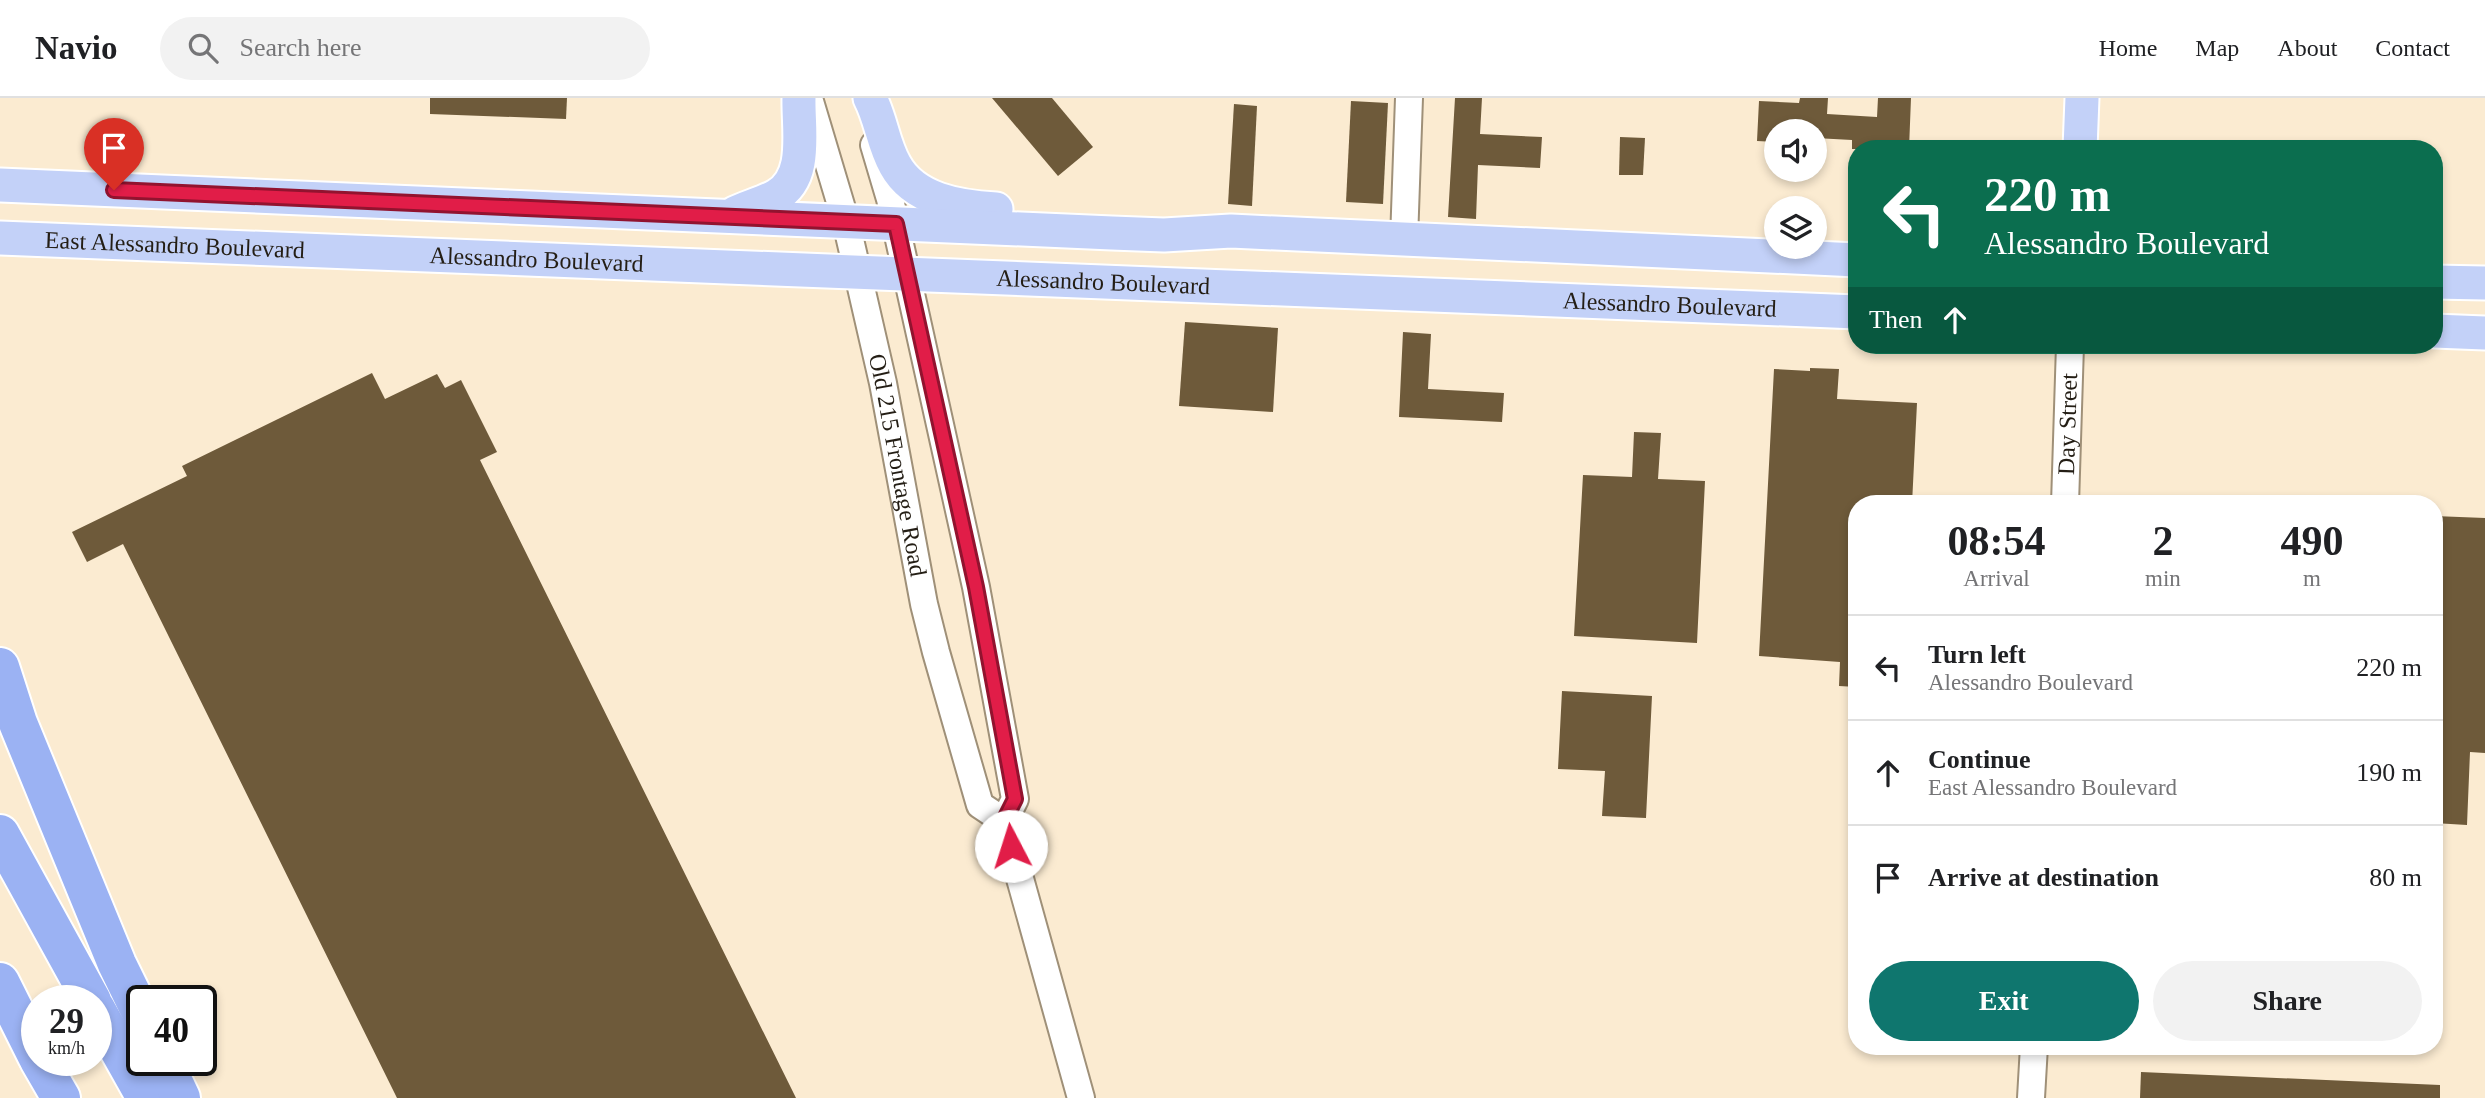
<!DOCTYPE html>
<html lang="en">
<head>
<meta charset="utf-8">
<style>
  body { margin:0; font-family:Georgia,serif; background:#f2f2f2; color:#202124; height:100vh; display:flex; flex-direction:column; font-size:26px; white-space:nowrap }
  * { box-sizing:border-box; margin:0 }
  p { font-size:23px; color:#757577 }
  .icon { flex:none; width:38px; height:38px; fill:none; stroke:currentColor; stroke-width:2; stroke-linecap:round; stroke-linejoin:round }
  .map { position:relative; flex:1; overflow:hidden }
  .details { position:absolute; left:1848px; top:397px; width:595px; height:560px; display:flex; flex-direction:column; background:#fff; border-radius:28px; box-shadow:0 4px 10px #0003 }
  .details>* { flex:none }
  .guide { position:absolute; left:1848px; top:42px; width:595px; height:214px; border-radius:28px; box-shadow:0 4px 10px #0003; background:#0b6e4f; color:#fff; overflow:hidden }
  .tools { position:absolute; left:1764px; top:21px; display:grid; gap:14px }
  .tools a { display:grid; place-items:center; width:63px; height:63px; border-radius:50%; background:#fff; box-shadow:0 4px 10px #0003; font-size:35px }
  .speed { position:absolute; left:21px; top:887px; display:flex; gap:14px; font-size:35px; font-weight:700; text-align:center }
  .speed>* { display:grid; place-content:center; width:91px; height:91px; border-radius:50%; background:#fff; box-shadow:0 4px 10px #0003; line-height:1 }
  .speed small { font-size:18px; font-weight:400 }
  .speed .limit { border:4px solid #111; border-radius:10px; background:#fff; color:#111 }
  .pin { position:absolute; display:grid; place-items:center; width:60px; height:60px; color:#fff; margin:-72px -30px; border-radius:50% 50% 50% 0; rotate:-45deg; box-shadow:0 0 7px #0007 }
  .pin .icon { rotate:45deg }
  .me { position:absolute; width:77px; margin:-38px; rotate:355deg; stroke-linejoin:round; filter:drop-shadow(0 0 5px #0008) }
  .turn { display:flex; align-items:center; gap:24px; height:147px; padding:0 21px; font-size:32px }
  .turn .icon { width:91px; height:91px; stroke-width:2.5 }
  .turn b { display:block; font-size:49px; line-height:60px }
  .then { display:flex; align-items:center; height:66px; padding:0 21px; background:#0003; gap:14px; font-size:26px }
  .eta { display:flex; justify-content:space-evenly; align-items:center; height:119px; text-align:center }
  .eta b { font-size:42px; font-weight:700; line-height:49px }
  .cta { display:flex; gap:14px; margin-top:auto; padding:14px 21px }
  .cta a { flex:1; height:80px; border-radius:42px; background:#0f766e; color:#fff; font-size:28px; font-weight:700; line-height:80px; text-align:center }
  .cta a+a { background:#f2f2f2; color:#202124 }
  ul { padding:0; list-style:none }
  li { display:flex; align-items:center; gap:21px; height:105px; padding:0 21px; border-top:2px solid #e0e0e0 }
  li div { flex:1 }
  li b { display:block; font-size:26px }
  li em { font-style:normal }
  header { display:flex; align-items:center; gap:42px; box-sizing:border-box; height:98px; padding:0 35px; background:#fff; border-bottom:2px solid #e0e0e0 }
  header strong { font-size:33px }
  nav { display:flex; gap:38px; margin-inline-start:auto; font-size:24px }
  .search { width:490px; height:63px; background:#f2f2f2; display:flex; align-items:center; gap:18px; box-sizing:border-box; padding:0 24px; border-radius:38px; color:#757577; font-size:26px }
  .map>svg:first-child { display:block }
</style>
</head>
<body>
<header>
<strong>Navio</strong>
<div class="search"><svg class="icon" aria-label="search" viewBox="0 0 24 24"><circle cx="10" cy="10" r="6"/><path d="M15 15l6 6"/></svg>Search here</div>
<nav><a>Home</a><a>Map</a><a>About</a><a>Contact</a></nav>
</header>
<div class="map">
<svg width="2485" height="1000" viewBox="0 0 2485 1000">
  <rect width="100%" height="100%" fill="#fbebd1"/>
  <g fill="#6e5a3a">
    <polygon points="430,0 567,0 566,21 430,16"/>
    <polygon points="992,0 1052,0 1093,49 1058,78"/>
    <polygon points="1455,0 1482,0 1480,36 1542,39 1540,70 1478,67 1476,121 1448,119"/>
    <polygon points="1800,0 1828,0 1827,16 1877,19 1878,0 1911,0 1909,51 1852,51 1852,42 1815,40 1815,33 1776,33 1776,44 1757,43 1759,3 1799,5"/>
    <polygon points="1351,3 1388,5 1383,106 1346,104"/>
    <polygon points="1234,6 1257,8 1252,108 1228,106"/>
    <polygon points="1620,39 1645,40 1643,77 1619,77"/>
    <polygon points="1185,224 1278,230 1273,314 1179,308"/>
    <polygon points="1403,234 1431,236 1428,291 1504,295 1502,324 1399,319"/>
    <polygon points="1810,270 1839,271 1837,301 1917,305 1912,406 1857,406 1857,589 1839,588 1840,564 1759,558 1774,271 1810,273"/>
    <polygon points="372,275 385,301 437,276 445,290 461,282 497,354 480,362 796,1000 397,1000 123,446 87,464 72,434 187,378 182,368"/>
    <polygon points="1634,334 1661,335 1658,381 1705,383 1697,545 1574,538 1583,377 1632,379"/>
    <polygon points="2434,418 2485,420 2485,655 2470,654 2467,727 2434,725"/>
    <polygon points="1562,593 1652,598 1646,720 1602,718 1605,673 1558,671"/>
    <polygon points="2141,974 2440,987 2440,1000 2140,1000"/>
  </g>
  <g fill="none" stroke-linecap="round" stroke-linejoin="round">
    <defs>
      <g id="minor">
        <path id="s1" d="M809,0l37,124 37,161 41,221 12,48 44,153 24,16 77,277"/>
        <polyline points="874,47 890,101 976,489 1015,701 1004,723"/>
        <polyline points="1404,142 1409,0"/>
        <path id="s2" d="M2065,406l5,-159"/>
        <polyline points="2031,1000 2034,948"/>
      </g>
      <g id="major">
        <path d="M870,0c11,21 13,46 25,67 19,35 64,42 101,44"/>
        <polyline points="2080,51 2082,0"/>
        <polyline points="0,87 1112,135 1164,137 1231,133 1857,162"/>
        <path d="M735,115c13,-6 28,-10 41,-17 33,-18 22,-67 23,-98"/>
        <path id="s3" d="M0,140l1857,74"/>
        <polyline points="2434,184 2485,185"/>
        <polyline points="2434,233 2485,235"/>
      </g>
      <g id="highway">
        <polyline points="0,569 18,625 117,866 142,917"/>
        <polyline points="0,736 92,903"/>
        <polyline points="0,884 37,958"/>
        <polyline points="96,911 146,1000"/>
        <polyline points="39,962 61,1000"/>
        <polyline points="163,962 181,1000"/>
      </g>
    </defs>
    <use href="#minor" stroke="#9f9078" stroke-width="30"/>
    <use href="#major" stroke="#fff" stroke-width="37"/>
    <use href="#highway" stroke="#fff" stroke-width="42"/>
    <use href="#minor" stroke="#fff" stroke-width="26"/>
    <use href="#major" stroke="#c3d1f8" stroke-width="33"/>
    <use href="#highway" stroke="#9bb2f3" stroke-width="38"/>
  </g>
  <g fill="none" stroke-linecap="round" stroke-linejoin="round">
    <defs>
      <polyline id="route" points="114,92 896,126 976,489 1015,701 1004,723 1011,748"/>
    </defs>
    <use href="#route" stroke="#92132f" stroke-width="18"/>
    <use href="#route" stroke="#e11d48" stroke-width="12"/>
  </g>
  <g text-anchor="middle" stroke-width="7" stroke-linejoin="round" paint-order="stroke">
    <g font-size="24" fill="#241e15" stroke="#fff">
      <text dy="8" stroke="none"><textPath href="#s3" startOffset="175">East Alessandro Boulevard</textPath></text>
      <text dy="8" stroke="none"><textPath href="#s3" startOffset="537">Alessandro Boulevard</textPath></text>
      <text dy="8" stroke="none"><textPath href="#s3" startOffset="1104">Alessandro Boulevard</textPath></text>
      <text dy="8" stroke="none"><textPath href="#s3" startOffset="1671">Alessandro Boulevard</textPath></text>
      <text dy="8" stroke="none"><textPath href="#s2" startOffset="80">Day Street</textPath></text>
      <text dy="8" stroke="none"><textPath href="#s1" startOffset="378">Old 215 Frontage Road</textPath></text>
    </g>
  </g>
</svg>
<div class="tools">
<a><svg class="icon" aria-label="sound" viewBox="0 0 24 24"><path d="M4 9h4l5-4v14l-5-4H4zM17 9q2 3 0 6"/></svg></a>
<a><svg class="icon" aria-label="layers" viewBox="0 0 24 24"><path d="M12 4l9 5-9 5-9-5zM3 14l9 5 9-5"/></svg></a>
</div>
<div class="speed"><div>29<small>km/h</small></div><div class="limit">40</div></div>
<div class="pin" style="left:114px;top:92px;background:#d93025"><svg class="icon" aria-label="arrive" viewBox="0 0 24 24"><path d="M6 21V4h12l-3 4 3 4H6"/></svg></div>
<svg class="me" style="left:1011px;top:748px" viewBox="-20 -20 40 40"><circle r="19" fill="#fff"/><path d="M0-13L10 11 0 6-10 11z" fill="#e11d48"/></svg>
<div class="guide">
<div class="turn"><svg class="icon" aria-label="left" viewBox="0 0 24 24"><path d="M17 20v-9H6M10 6l-5 5 5 5"/></svg><div><b>220 m</b>Alessandro Boulevard</div></div>
<div class="then">Then<svg class="icon" aria-label="ahead" viewBox="0 0 24 24"><path d="M12 20V5M6 11l6-6 6 6"/></svg></div>
</div>
<section class="details">
<div class="eta">
<div><b>08:54</b><p>Arrival</p></div>
<div><b>2</b><p>min</p></div>
<div><b>490</b><p>m</p></div>
</div>
<ul>
<li><svg class="icon" aria-label="left" viewBox="0 0 24 24"><path d="M17 20v-9H6M10 6l-5 5 5 5"/></svg><div><b>Turn left</b><p>Alessandro Boulevard</p></div><em>220 m</em></li>
<li><svg class="icon" aria-label="ahead" viewBox="0 0 24 24"><path d="M12 20V5M6 11l6-6 6 6"/></svg><div><b>Continue</b><p>East Alessandro Boulevard</p></div><em>190 m</em></li>
<li><svg class="icon" aria-label="arrive" viewBox="0 0 24 24"><path d="M6 21V4h12l-3 4 3 4H6"/></svg><div><b>Arrive at destination</b></div><em>80 m</em></li>
</ul>
<div class="cta"><a>Exit</a><a>Share</a></div>
</section>
</div>
</body>
</html>
